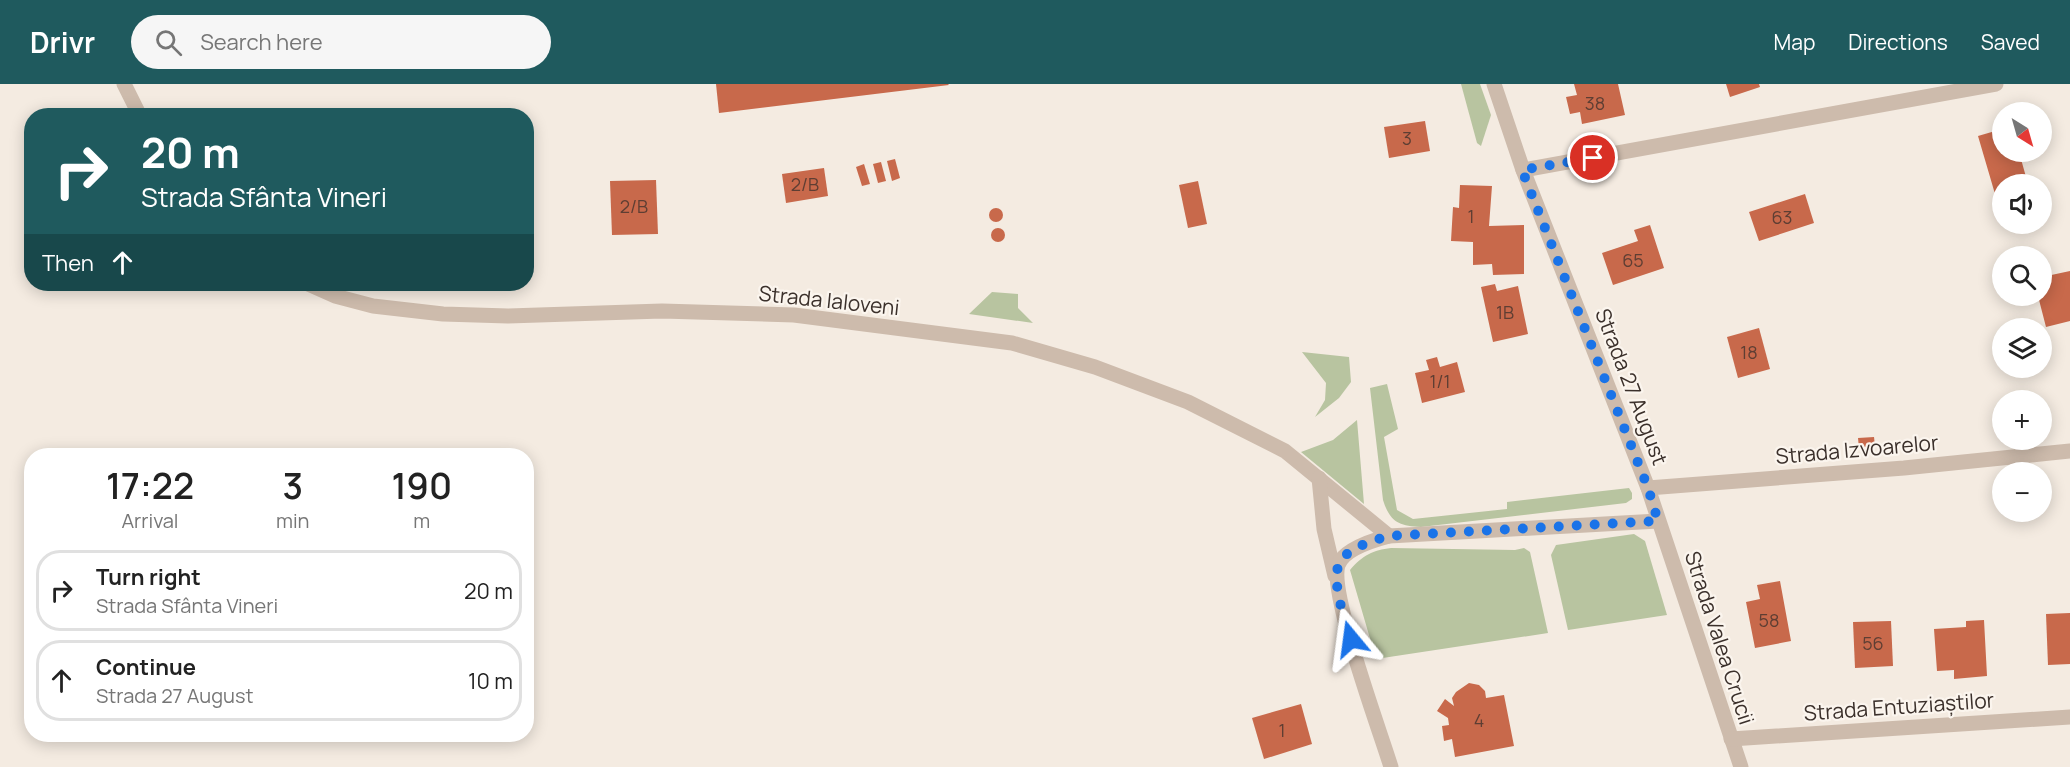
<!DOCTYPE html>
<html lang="en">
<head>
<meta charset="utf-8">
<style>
  body { margin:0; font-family:Manrope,sans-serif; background:#f6f6f6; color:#222; height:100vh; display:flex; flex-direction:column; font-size:22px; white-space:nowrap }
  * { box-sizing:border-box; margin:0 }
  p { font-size:20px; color:#767676 }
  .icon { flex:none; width:33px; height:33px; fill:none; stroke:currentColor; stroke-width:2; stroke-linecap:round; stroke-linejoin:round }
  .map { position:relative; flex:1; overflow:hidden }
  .details { position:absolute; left:24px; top:364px; width:510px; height:294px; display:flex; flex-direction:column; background:#fff; border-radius:24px; box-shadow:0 3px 15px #0003 }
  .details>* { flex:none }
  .hud { position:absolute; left:24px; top:24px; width:510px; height:183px; border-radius:24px; box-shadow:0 3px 15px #0003; background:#1f5a5e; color:#fff; overflow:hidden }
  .needle { width:39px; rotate:143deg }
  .fabs { position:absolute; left:1992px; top:18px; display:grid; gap:12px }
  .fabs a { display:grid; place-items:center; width:60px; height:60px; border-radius:50%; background:#fff; box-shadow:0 3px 15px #0003; font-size:30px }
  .pin { position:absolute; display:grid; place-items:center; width:51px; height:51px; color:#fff; margin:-26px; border:3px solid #fff; border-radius:50%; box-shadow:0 2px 6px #0007 }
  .me { position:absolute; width:66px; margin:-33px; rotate:344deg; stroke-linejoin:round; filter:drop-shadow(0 0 4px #0008) }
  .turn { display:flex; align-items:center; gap:21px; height:126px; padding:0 18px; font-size:27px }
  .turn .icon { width:78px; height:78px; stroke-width:2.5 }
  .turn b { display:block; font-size:42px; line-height:51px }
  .then { display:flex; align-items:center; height:57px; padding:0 18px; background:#0003; gap:12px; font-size:22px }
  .eta { display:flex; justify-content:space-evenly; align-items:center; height:102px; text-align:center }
  .eta b { font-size:36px; font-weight:600; line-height:42px }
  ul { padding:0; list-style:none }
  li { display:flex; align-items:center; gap:18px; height:81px; margin:0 12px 9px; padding:0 6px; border:3px solid #e0e0e0; border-radius:24px }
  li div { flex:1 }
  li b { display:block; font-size:22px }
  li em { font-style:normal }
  header { display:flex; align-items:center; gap:36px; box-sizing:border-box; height:84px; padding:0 30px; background:#1f5a5e; color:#fff }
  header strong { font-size:28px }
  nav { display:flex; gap:33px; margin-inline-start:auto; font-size:21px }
  .search { width:420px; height:54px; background:#f6f6f6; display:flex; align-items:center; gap:15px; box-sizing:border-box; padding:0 21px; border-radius:33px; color:#767676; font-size:22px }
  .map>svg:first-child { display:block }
</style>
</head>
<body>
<header>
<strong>Drivr</strong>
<div class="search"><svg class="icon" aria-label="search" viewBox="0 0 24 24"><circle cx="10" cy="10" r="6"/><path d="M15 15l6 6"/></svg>Search here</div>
<nav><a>Map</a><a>Directions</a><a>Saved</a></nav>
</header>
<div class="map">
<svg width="2070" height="683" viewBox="0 0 2070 683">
  <rect width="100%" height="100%" fill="#f4ebe1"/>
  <g fill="#b8c4a0">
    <polygon points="1461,0 1480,0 1491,31 1481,62 1477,59"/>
    <polygon points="992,208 1018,210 1018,224 1033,239 969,230"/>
    <polygon points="1302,268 1349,273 1351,298 1339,314 1315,333 1325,316 1326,299"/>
    <path d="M1387,300l11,45 -14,8 13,73 16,9 94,-10v-7l122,-14 3,5v6l-6,4 -205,24c-22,-1 -31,-5 -38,-27l-13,-112z"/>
    <polygon points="1357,336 1364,420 1301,368 1333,356"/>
    <polygon points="1634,450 1645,457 1667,531 1568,546 1551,471 1556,461"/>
    <path d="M1391,464l124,2 9,-2 6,4 18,81 -172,26 -26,-89c13,-15 23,-20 41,-22z"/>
  </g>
  <g fill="#c8694b">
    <polygon points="716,0 948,0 949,1 719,29"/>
    <polygon points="1574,0 1618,0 1625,31 1582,40 1580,28 1570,30 1566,13 1577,11"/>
    <polygon points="1726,0 1759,0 1760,3 1730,13"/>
    <polygon points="1425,37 1430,67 1389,74 1384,43"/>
    <polygon points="2002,45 2002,68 2019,68 2028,100 2002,100 2002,126 2000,127 1978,52"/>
    <polygon points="895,75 900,94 892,97 887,77"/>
    <polygon points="881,78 886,97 878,99 873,80"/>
    <polygon points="864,80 870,100 862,102 856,83"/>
    <polygon points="824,84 828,112 786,119 782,90"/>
    <polygon points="656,96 658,150 612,151 610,97"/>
    <polygon points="1198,97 1207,140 1188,144 1179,101"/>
    <polygon points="1460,101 1492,102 1489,142 1524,141 1524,190 1493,191 1492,180 1473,181 1473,158 1451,157 1453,123 1459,124"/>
    <polygon points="1805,110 1814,139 1759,157 1749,128"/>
    <circle cx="996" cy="131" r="7"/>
    <polygon points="1650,141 1664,184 1613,201 1602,169 1638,157 1634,146"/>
    <circle cx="998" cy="151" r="7"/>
    <polygon points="2070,187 2070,237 2046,243 2038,212 2042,212 2042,193"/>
    <polygon points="1495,200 1497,207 1518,202 1528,250 1493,258 1481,203"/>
    <polygon points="1759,244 1770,285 1738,294 1727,253"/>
    <polygon points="1437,273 1440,283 1457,278 1465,308 1422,319 1415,289 1429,286 1426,276"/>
    <polygon points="1874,353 1875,362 1859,364 1858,354"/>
    <polygon points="1780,497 1791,557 1755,564 1746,518 1760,515 1757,501"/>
    <polygon points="2070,529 2070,580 2048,581 2046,530"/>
    <polygon points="1984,536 1987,592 1954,595 1954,586 1937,587 1934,545 1966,543 1966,537"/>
    <polygon points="1891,537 1893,582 1855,584 1853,538"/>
    <polygon points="1469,599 1479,601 1485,607 1486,614 1504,611 1514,662 1455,673 1452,655 1444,657 1442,642 1449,641 1448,634 1437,627 1445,615 1454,622 1452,614 1456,608"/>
    <polygon points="1301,620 1312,660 1264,675 1252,634"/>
  </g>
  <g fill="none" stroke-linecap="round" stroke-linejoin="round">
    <g stroke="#cdbbac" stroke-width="15">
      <polyline points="124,0 140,32"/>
      <polyline points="1494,0 1523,86 1648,404 1741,683"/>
      <polyline points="1523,86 1996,0"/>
      <polyline points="308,200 335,212 373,222 443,230 508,232 662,227 794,231 1012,259 1095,283 1188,318 1285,367 1389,452"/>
      <polyline points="1319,394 1324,445 1335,492"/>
      <polyline points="1648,404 1904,384 2070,367"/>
      <polyline points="1731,655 2070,633"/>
      <path d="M1391,683c-11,-36 -62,-174 -53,-202 6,-16 36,-25 51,-29l269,-15"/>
    </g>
  </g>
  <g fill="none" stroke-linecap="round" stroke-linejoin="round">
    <path stroke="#1a73e8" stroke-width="10" stroke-dasharray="0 18" d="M1351,555c-6,-18 -21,-60 -11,-77 8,-14 34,-22 49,-26l269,-15 -10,-33 -126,-318 71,-12"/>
  </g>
  <g text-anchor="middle" stroke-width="4.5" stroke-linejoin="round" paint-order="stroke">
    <g font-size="18" fill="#5e3e33">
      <text x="1595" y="26">38</text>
      <text x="1407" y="61">3</text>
      <text x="805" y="107">2/B</text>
      <text x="634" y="129">2/B</text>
      <text x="1471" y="139">1</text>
      <text x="1782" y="140">63</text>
      <text x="1633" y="183">65</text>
      <text x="1505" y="235">1B</text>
      <text x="1749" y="275">18</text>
      <text x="1440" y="304">1/1</text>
      <text x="1769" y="543">58</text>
      <text x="1873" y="566">56</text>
      <text x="1479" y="643">4</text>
      <text x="1282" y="653">1</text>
    </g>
    <g font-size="21" fill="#3b302b" stroke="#fbf5ee">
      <text transform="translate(829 217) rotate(6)" y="7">Strada Ialoveni</text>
      <text transform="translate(1631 303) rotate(69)" y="7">Strada 27 August</text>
      <text transform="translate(1857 366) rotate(-5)" y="7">Strada Izvoarelor</text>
      <text transform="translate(1719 554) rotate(72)" y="7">Strada Valea Crucii</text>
      <text transform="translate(1899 623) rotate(-4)" y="7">Strada Entuziaștilor</text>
    </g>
  </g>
</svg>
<div class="fabs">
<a><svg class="needle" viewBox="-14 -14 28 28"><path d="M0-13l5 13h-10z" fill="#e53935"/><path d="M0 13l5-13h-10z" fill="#767676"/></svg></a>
<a><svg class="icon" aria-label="sound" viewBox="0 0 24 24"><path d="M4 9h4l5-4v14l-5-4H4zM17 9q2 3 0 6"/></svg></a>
<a><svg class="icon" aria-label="search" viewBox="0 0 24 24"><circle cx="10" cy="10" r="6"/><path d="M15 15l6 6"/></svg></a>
<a><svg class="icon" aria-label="layers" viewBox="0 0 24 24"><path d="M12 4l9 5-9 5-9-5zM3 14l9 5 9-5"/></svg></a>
<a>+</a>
<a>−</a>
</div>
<div class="pin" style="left:1593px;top:74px;background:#d93025"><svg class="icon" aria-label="arrive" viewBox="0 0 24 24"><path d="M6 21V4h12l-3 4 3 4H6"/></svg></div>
<svg class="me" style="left:1351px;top:555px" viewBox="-20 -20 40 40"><path d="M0-17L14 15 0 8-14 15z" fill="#1a73e8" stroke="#fff" stroke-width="4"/></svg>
<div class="hud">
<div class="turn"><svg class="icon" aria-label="right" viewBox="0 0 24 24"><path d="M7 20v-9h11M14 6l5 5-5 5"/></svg><div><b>20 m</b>Strada Sfânta Vineri</div></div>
<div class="then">Then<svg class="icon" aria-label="ahead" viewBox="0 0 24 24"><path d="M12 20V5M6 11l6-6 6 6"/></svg></div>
</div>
<section class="details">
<div class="eta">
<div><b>17:22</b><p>Arrival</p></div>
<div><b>3</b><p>min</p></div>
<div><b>190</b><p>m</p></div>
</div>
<ul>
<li><svg class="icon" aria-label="right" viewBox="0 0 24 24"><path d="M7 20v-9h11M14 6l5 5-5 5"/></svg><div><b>Turn right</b><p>Strada Sfânta Vineri</p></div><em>20 m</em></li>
<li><svg class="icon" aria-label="ahead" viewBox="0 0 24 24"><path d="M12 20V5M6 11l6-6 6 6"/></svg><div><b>Continue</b><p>Strada 27 August</p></div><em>10 m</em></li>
</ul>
</section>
</div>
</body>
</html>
